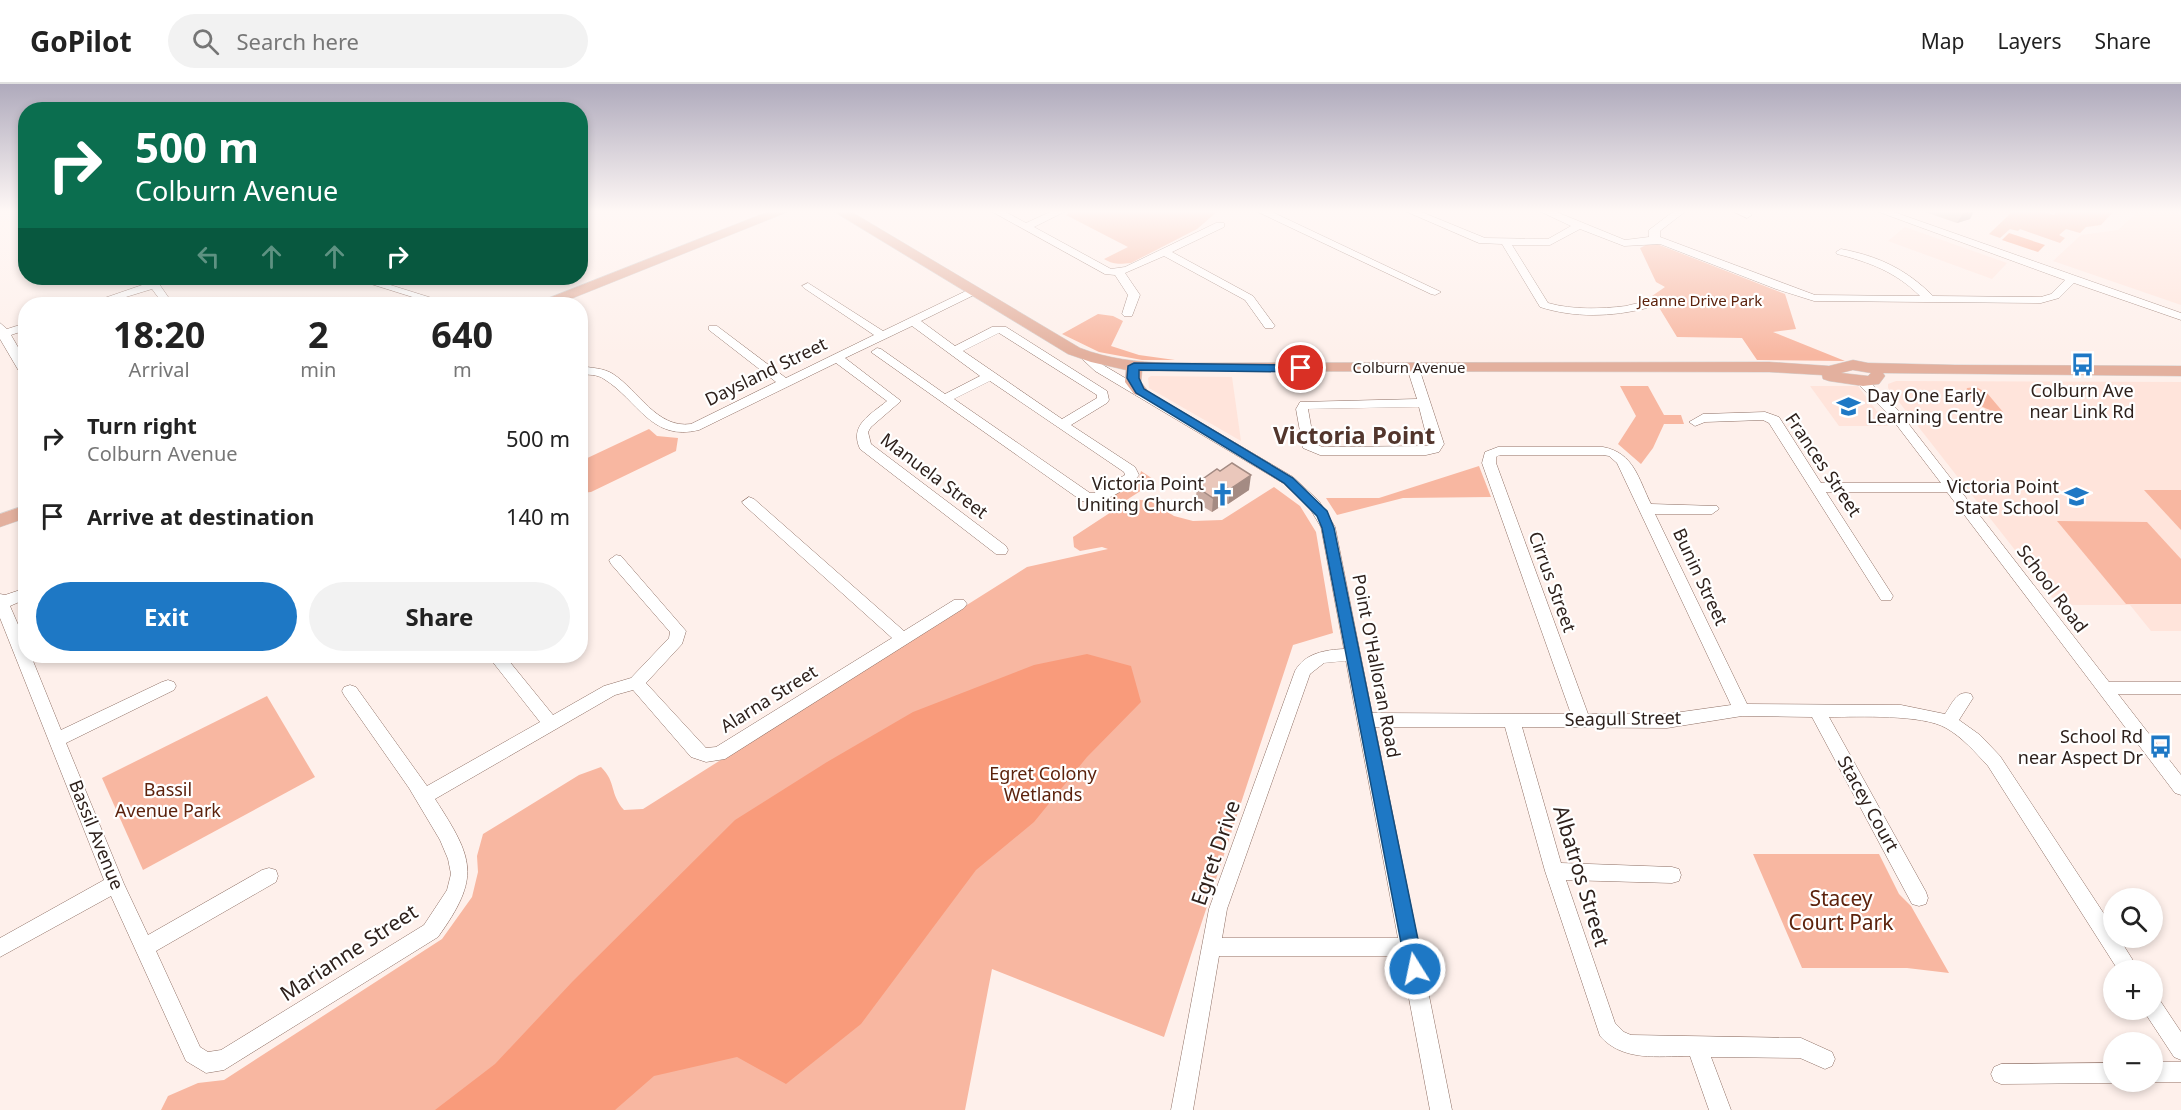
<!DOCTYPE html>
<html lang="en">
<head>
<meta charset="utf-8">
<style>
  body { margin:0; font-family:"Noto Sans",sans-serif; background:#f2f2f2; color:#222; height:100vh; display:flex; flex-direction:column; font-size:22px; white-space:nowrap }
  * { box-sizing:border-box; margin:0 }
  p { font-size:20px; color:#767676 }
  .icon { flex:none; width:33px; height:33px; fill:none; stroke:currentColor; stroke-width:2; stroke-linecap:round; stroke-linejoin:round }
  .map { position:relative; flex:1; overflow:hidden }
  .side { position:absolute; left:18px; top:213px; width:570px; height:366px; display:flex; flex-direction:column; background:#fff; border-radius:24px; box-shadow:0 3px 9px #0003 }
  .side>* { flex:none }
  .banner { position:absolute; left:18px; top:18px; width:570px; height:183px; border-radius:24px; box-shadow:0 3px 9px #0003; background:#0b6e4f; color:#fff; overflow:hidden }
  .buttons { position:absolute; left:2103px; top:804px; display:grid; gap:12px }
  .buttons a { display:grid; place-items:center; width:60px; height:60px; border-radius:50%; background:#fff; box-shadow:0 3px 9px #0003; font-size:30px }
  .pin { position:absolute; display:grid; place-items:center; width:51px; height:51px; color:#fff; margin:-26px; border:3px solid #fff; border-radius:50%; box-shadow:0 2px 6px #0007 }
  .me { position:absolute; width:66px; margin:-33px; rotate:350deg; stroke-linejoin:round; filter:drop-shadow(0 0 4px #0008) }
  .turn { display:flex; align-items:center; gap:21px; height:126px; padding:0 18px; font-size:27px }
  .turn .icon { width:78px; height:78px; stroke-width:2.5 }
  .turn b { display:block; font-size:42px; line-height:51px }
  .lanes { display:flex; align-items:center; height:57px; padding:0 18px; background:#0003; justify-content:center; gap:30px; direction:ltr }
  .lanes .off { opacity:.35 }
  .eta { display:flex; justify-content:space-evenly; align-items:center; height:102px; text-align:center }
  .eta b { font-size:36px; font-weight:700; line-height:42px }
  .primary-button { display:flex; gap:12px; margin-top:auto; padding:12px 18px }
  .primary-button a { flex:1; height:69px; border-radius:36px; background:#1e78c5; color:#fff; font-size:24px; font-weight:700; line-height:69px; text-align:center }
  .primary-button a+a { background:#f2f2f2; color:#222 }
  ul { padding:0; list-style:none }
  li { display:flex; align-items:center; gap:18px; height:78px; padding:0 18px }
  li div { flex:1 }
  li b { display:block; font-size:22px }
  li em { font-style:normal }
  header { display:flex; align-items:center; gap:36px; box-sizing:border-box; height:84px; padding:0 30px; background:#fff; border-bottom:2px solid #e0e0e0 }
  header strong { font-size:28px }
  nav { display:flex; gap:33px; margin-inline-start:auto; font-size:21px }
  .search { width:420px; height:54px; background:#f2f2f2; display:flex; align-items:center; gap:15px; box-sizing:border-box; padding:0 21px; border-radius:33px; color:#767676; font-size:22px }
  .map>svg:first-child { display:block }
</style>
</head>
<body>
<header>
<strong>GoPilot</strong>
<div class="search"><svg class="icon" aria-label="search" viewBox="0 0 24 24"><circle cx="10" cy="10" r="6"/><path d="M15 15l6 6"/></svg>Search here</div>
<nav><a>Map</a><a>Layers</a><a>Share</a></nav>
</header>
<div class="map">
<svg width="2181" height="1026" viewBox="0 0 2181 1026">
  <rect width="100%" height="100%" fill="#fef0eb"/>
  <g fill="#ffe4db">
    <polygon points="2139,127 2181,127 2181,221 2053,177 2081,151 2118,146"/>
    <polygon points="1905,143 2007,179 1992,195 1888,157"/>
    <polygon points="1151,292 1232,293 1241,357 1149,304 1148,294"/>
    <polygon points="1896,297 2181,298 2181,547 2151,547 2130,521 2058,521 1888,304 1888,300"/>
    <polygon points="1810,302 1858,302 1888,342 1839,342"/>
  </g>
  <g fill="#f8b7a1">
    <path d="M1072,127h146l-21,18 -66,34c-11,1 -17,2 -27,-4l24,-12 -62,-32z"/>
    <polygon points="2013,127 2040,127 2054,131 2058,127 2114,127 2101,141 2086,143 2080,149 2066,145 2059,151 2065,154 2060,159 2020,145 2018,147 2010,145 2000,154 1989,150"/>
    <polygon points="1652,158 1785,210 1796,245 1773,248 1845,277 1757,276 1742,254 1677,253 1652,212 1665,203 1656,198 1640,164"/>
    <polygon points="1098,230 1113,232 1123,237 1111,262 1139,271 1175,276 1142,276 1099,268 1062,250"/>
    <polygon points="1620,302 1648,302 1664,331 1681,331 1684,340 1664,340 1653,364 1641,380 1618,360 1636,332"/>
    <path d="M1976,303l11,6 16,19c-18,-1 -29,-8 -37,-21l1,-3z"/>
    <polygon points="649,345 657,352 678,354 676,367 591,408 581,409 581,377"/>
    <polygon points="1479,382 1491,413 1403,414 1337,431 1326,414 1379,414"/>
    <polygon points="1141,387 1156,397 1111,426 1101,419 1139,395"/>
    <path d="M1274,403l26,19 16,26 17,101 -40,12 -129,392 -172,-68 -27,141h-804l7,-14 30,-13 26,-3 218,-141 30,-42 6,-25 -1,-16 6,-22 96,-59 22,-8c16,16 8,26 23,43l19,-1 384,-242 81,-18 -6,-2 -22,4 -6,-4 -1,-10 58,-38 19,2 24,15 19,5 29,-1z"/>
    <polygon points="2144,406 2181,406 2181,446"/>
    <polygon points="2057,437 2147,438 2181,475 2181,520 2126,520"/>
    <polygon points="267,612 315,693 143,786 102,694"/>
    <polygon points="1753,770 1879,770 1899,810 1911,822 1949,889 1907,884 1802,884"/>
  </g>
  <g fill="#f99b7b">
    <polygon points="2009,149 2045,161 2038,168 2002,156"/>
    <polygon points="1087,570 1131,582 1141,618 1087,673 1034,738 976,786 861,940 786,1000 737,973 654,992 615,1026 435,1026 495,980 573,897 735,736 827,678 913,628 1034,581"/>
  </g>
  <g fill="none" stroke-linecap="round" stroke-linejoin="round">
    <defs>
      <g id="minor">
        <polygon points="991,127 1004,127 1026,139 1052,127 1066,127 1034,143 1111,185 1125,183 1216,139 1224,139 1224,143 1172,168 1253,212 1275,242 1273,244 1265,244 1245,216 1164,172 1125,189 1140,211 1132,232 1124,232 1122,230 1128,211 1115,191 1105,190"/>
        <polygon points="1256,127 1270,127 1441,208 1435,211 1431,210"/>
        <path d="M1405,127h14l66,27 63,1 23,-13 -32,-15h15l71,29 24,-3v-7l25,-19h12l-26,20v6l155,58 105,1c-24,-24 -51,-34 -83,-42l-1,-2 5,-3c37,7 65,20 92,47l108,1 10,-3 14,-14 -189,-69h15l290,102v7l-107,-37 -15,15 -18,5 -227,-2 -38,-12 -116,-45 -36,2 -44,-17 -30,16h-38l36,58c25,7 53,6 78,3 8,-2 16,-5 23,0l-2,2c-35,9 -73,10 -107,-1l-38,-63 -23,-1z"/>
        <polygon points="1732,127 1747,127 1752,131 1747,134"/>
        <polygon points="145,194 155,194 173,220 163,220 152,205 103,220 87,220 148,199"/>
        <polygon points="352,194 368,194 451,220 435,220"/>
        <path d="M808,199l75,48 87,-42h8v4l-57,28 34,25 37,-19h14l101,64 2,9 -2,3 -36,22 64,42 4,8c-11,15 -38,31 -57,26l-211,-149 6,-4 4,1 64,45 35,-18 -68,-50 -67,32 56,43 -30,26 -3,5 3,12 135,102 2,4 -2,4h-10l-136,-105c-11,-24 10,-34 27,-48l-51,-38 -137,67c-48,12 -61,-30 -95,-51 -7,-5 -16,-4 -24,-5v-8c11,2 24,2 33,8 25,16 44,55 78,50l85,-42 -67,-52v-4h8l69,52 88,-43 -70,-47 -2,-2zM999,249l98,62v3l-35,21 -99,-68zM990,297l134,91 1,3 -31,18h-4l-136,-94z"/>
        <polygon points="0,239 7,245 26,239 26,246 11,251 26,277 26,293 20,289 0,255"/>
        <path d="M1084,267l19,14 190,112 26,24 16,26 37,186 199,1 -89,-251 3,-11 13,-5h105c31,6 35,31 48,57l66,2 2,3 -7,5h-57l92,190 154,1 44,9c7,-10 12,-25 26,-20l2,4 -14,22 21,15 20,21 114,173v9h5l20,32h-21l-130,-204c-13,-14 -26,-29 -42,-38 -24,-14 -88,-11 -117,-11l97,175 2,6 -2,6 -7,2 -7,-2 -100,-187 -70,-1 -75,12 -145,-1 39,136 111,4 7,2 2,6 -2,6 -7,2 -106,-3 49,143 9,9 7,3 170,3 31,14 3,7 -3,7 -7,3 -25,-11 -89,-1 20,53h-22l-19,-54c-32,0 -67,6 -90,-20l-55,-165 -40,-144h-130l77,383h-22l-29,-154h-182l-26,154h-22l38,-201 86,-238c10,-18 30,-21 49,-22l-23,-122 -12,-20 -26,-24 -188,-112 -17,-16zM1500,371h103l6,1 8,7 114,242 -64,9h-79l-92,-251v-6zM1346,577l52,277h-176l5,-29 83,-235 14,-11z"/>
        <path d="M1413,280l6,4 25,76 -5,8 -13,3h-106l-17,-7 -7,-39 4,-7 117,-3 -10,-31zM1419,323l10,39 -107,1 -8,-4 -6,-34z"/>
        <polygon points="1862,293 1866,294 1897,325 2109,598 2181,598 2181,610 2118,610 2181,691 2181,711 2175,709 1947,408 1826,408 1893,512 1891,516 1881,516 1769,339 1763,336 1705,338 1695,342 1689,338 1703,330 1765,328 1779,333 1821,399 1941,399 1889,331 1858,300 1856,297"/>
        <path d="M749,413l5,2 150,132 50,-31h10l3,4 -3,4 -239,151 -19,3 -15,-5 -58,-67 -18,5 -180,104c39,60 46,78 3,138l-214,133 -18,3 -20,-12 -75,-165 -111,61v-19l104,-58 -104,-262v-24l5,1 21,-7v11l-16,7 16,37v13h5l30,74 101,-48 6,-2 6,2 2,4 -2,4 -108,53 58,141 24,51 114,-65 7,-2 7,2 2,6 -2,6 -120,69 44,96 8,5 13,-2 203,-125 23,-35 4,-16 -3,-15 -8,-19 -31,-52 -65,-93 -2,-4 2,-4 6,-2 6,2 71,99 113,-64 -52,-66h17l48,59 51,-29 27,-8 38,-40 1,-6 -59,-68 -2,-4 7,-5 5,1 65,75 -4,13 -36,39 60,65 10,-1 176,-109 -148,-133 -2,-3z"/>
        <polygon points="2152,913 2159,915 2181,948 2181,976 2174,973 2145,929 2143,926 2152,926"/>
        <polygon points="2152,978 2181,978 2181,998 2150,998 2152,998"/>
        <polygon points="2114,979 2114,998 2119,998 2114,999 2001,1000 1994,997 1991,990 1994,983 2001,980"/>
      </g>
      <g id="major">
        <polygon points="770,127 790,127 558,220 539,220 541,217"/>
        <path d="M833,127h17l230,137c28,11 57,14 87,15l602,-1 60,4 24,-6 15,3 87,2 226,1v10l-298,-3 2,3 -6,8 -16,2 -34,-5 -6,-2 -1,-4 -53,-3 -627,-1 -1,11 7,9 -8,5 -6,-2 -9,-12 1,-12 -35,-8 -23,-8zM1853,286l18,3 -3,3 -27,-3z"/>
        <polygon points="26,421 26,434 0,443 0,430"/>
      </g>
    </defs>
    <use href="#minor" stroke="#8e6f64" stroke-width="1"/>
    <use href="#major" stroke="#d5d3d2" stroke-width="1"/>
    <use href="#minor" fill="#fff" fill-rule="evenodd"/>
    <use href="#major" fill="#e3b09e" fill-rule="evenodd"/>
  </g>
  <g fill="#c9aba1">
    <polygon points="1922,127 1974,127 1970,135 1957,139"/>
    <polygon points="1197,399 1249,406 1228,420 1226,419 1212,428 1197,419 1197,415 1196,414"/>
  </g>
  <g fill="#a48b83">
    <polygon points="1968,127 1974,127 1970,135 1957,139 1963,129"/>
    <polygon points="1251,391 1249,406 1228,420 1230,405"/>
    <polygon points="1227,404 1226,419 1212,428 1213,414"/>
  </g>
  <polygon fill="#eac7bb" stroke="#a48b83" stroke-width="1.5" points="1232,379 1251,391 1230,405 1227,404 1213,414 1198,404 1201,402 1197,399 1217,385 1220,387"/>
  <linearGradient id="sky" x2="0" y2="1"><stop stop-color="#afaabc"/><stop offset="0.47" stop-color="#fff8f6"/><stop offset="1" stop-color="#fff8f6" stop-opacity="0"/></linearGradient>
  <rect width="2181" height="271" fill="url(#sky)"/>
  <polygon fill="#1e78c5" stroke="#144e80" stroke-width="1.5" points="1134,279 1301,281 1307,284 1301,288 1139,286 1139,294 1144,305 1293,394 1327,427 1334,444 1424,885 1421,891 1415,894 1409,891 1406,885 1322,444 1317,432 1284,399 1136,309 1127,294 1128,282"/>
  <defs>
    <symbol id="bus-bare" viewBox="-9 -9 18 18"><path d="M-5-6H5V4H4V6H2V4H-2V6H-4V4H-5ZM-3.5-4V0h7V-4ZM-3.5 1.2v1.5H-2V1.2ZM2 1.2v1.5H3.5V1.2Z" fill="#1e78c5" stroke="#fff" stroke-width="2.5" paint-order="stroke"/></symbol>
    <symbol id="school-bare" viewBox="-9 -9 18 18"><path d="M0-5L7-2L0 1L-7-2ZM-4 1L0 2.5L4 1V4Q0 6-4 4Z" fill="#1e78c5" stroke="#fff" stroke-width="2.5" paint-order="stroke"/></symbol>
    <symbol id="church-bare" viewBox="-9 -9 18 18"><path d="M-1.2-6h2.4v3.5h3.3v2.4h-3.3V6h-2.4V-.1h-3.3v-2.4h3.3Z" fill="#1e78c5" stroke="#fff" stroke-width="2.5" paint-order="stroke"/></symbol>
  </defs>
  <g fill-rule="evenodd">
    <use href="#bus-bare" x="2066" y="264" width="33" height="33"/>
    <use href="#school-bare" x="1832" y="306" width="33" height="33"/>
    <use href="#church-bare" x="1206" y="394" width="33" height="33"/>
    <use href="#school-bare" x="2060" y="396" width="33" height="33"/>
    <use href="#bus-bare" x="2144" y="646" width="33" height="33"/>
  </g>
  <g text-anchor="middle" stroke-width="4.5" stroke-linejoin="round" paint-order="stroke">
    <g font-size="15" fill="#5c220c" stroke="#fff">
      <text x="1700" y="222">Jeanne Drive Park</text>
    </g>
    <g font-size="15" fill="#2e211c" stroke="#fff">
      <text x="1409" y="289">Colburn Avenue</text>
    </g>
    <g font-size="18" fill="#2e211c" stroke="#fff">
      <text transform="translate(766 288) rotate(-26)" y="6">Daysland Street</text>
      <text transform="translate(1823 381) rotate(56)" y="6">Frances Street</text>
      <text transform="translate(934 392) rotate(37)" y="6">Manuela Street</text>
      <text transform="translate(1700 493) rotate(65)" y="6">Bunin Street</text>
      <text transform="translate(1552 498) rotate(70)" y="6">Cirrus Street</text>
      <text transform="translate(2052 505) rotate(53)" y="6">School Road</text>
      <text transform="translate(1376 582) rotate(79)" y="6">Point O'Halloran Road</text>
      <text transform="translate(769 615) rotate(-32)" y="6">Alarna Street</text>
      <text transform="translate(1623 635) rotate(-1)" y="6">Seagull Street</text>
      <text transform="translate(1868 720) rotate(61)" y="6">Stacey Court</text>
      <text transform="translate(96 751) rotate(68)" y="6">Bassil Avenue</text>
    </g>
    <g font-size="18" fill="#2e211c" stroke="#fff" text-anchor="end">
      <text x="2082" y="313" text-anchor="middle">Colburn Ave<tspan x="2082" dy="21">near Link Rd</tspan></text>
      <text x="1867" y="318" text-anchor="start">Day One Early<tspan x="1867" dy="21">Learning Centre</tspan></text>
      <text x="1204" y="406">Victoria Point<tspan x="1204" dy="21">Uniting Church</tspan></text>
      <text x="2059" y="409">Victoria Point<tspan x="2059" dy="21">State School</tspan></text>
      <text x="2143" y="659">School Rd<tspan x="2143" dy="21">near Aspect Dr</tspan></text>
    </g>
    <g font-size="18" fill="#5c220c" stroke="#fff">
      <text x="1043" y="696">Egret Colony<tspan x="1043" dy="21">Wetlands</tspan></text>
      <text x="168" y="712">Bassil<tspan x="168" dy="21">Avenue Park</tspan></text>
    </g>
    <g font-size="21" fill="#2e211c" stroke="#fff">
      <text transform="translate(1216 769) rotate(-71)" y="7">Egret Drive</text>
      <text transform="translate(1581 792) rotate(73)" y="7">Albatros Street</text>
      <text transform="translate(349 869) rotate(-33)" y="7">Marianne Street</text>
    </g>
    <g font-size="21" fill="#5c220c" stroke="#fff">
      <text x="1841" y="822">Stacey<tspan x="1841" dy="24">Court Park</tspan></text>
    </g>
    <g font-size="24" font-weight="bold" fill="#52362d" stroke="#fff">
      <text x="1354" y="360">Victoria Point</text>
    </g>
  </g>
</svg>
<div class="buttons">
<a><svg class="icon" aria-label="search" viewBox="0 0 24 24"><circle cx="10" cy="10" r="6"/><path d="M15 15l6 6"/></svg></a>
<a>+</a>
<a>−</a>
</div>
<div class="pin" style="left:1301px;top:284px;background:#d93025"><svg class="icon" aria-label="arrive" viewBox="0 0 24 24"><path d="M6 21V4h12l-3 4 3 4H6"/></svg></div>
<svg class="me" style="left:1415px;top:885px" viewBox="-20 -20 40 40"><circle r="17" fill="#1e78c5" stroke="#fff" stroke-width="3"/><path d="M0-11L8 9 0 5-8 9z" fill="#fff"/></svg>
<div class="banner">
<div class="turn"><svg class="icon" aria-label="right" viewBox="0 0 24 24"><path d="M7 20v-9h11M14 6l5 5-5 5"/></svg><div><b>500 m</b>Colburn Avenue</div></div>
<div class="lanes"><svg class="icon off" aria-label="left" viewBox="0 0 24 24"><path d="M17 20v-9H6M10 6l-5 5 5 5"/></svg><svg class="icon off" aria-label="ahead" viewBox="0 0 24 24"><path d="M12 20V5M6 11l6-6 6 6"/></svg><svg class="icon off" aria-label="ahead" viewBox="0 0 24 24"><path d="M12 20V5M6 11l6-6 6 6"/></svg><svg class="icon" aria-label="right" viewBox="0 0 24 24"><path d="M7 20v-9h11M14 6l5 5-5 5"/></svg></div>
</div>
<section class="side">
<div class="eta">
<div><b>18:20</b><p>Arrival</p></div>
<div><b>2</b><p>min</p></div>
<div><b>640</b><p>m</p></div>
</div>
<ul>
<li><svg class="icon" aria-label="right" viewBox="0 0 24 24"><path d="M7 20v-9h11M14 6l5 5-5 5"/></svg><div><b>Turn right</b><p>Colburn Avenue</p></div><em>500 m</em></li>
<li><svg class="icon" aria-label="arrive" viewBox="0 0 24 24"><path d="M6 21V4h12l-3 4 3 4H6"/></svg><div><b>Arrive at destination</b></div><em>140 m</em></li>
</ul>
<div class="primary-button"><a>Exit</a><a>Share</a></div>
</section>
</div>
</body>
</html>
